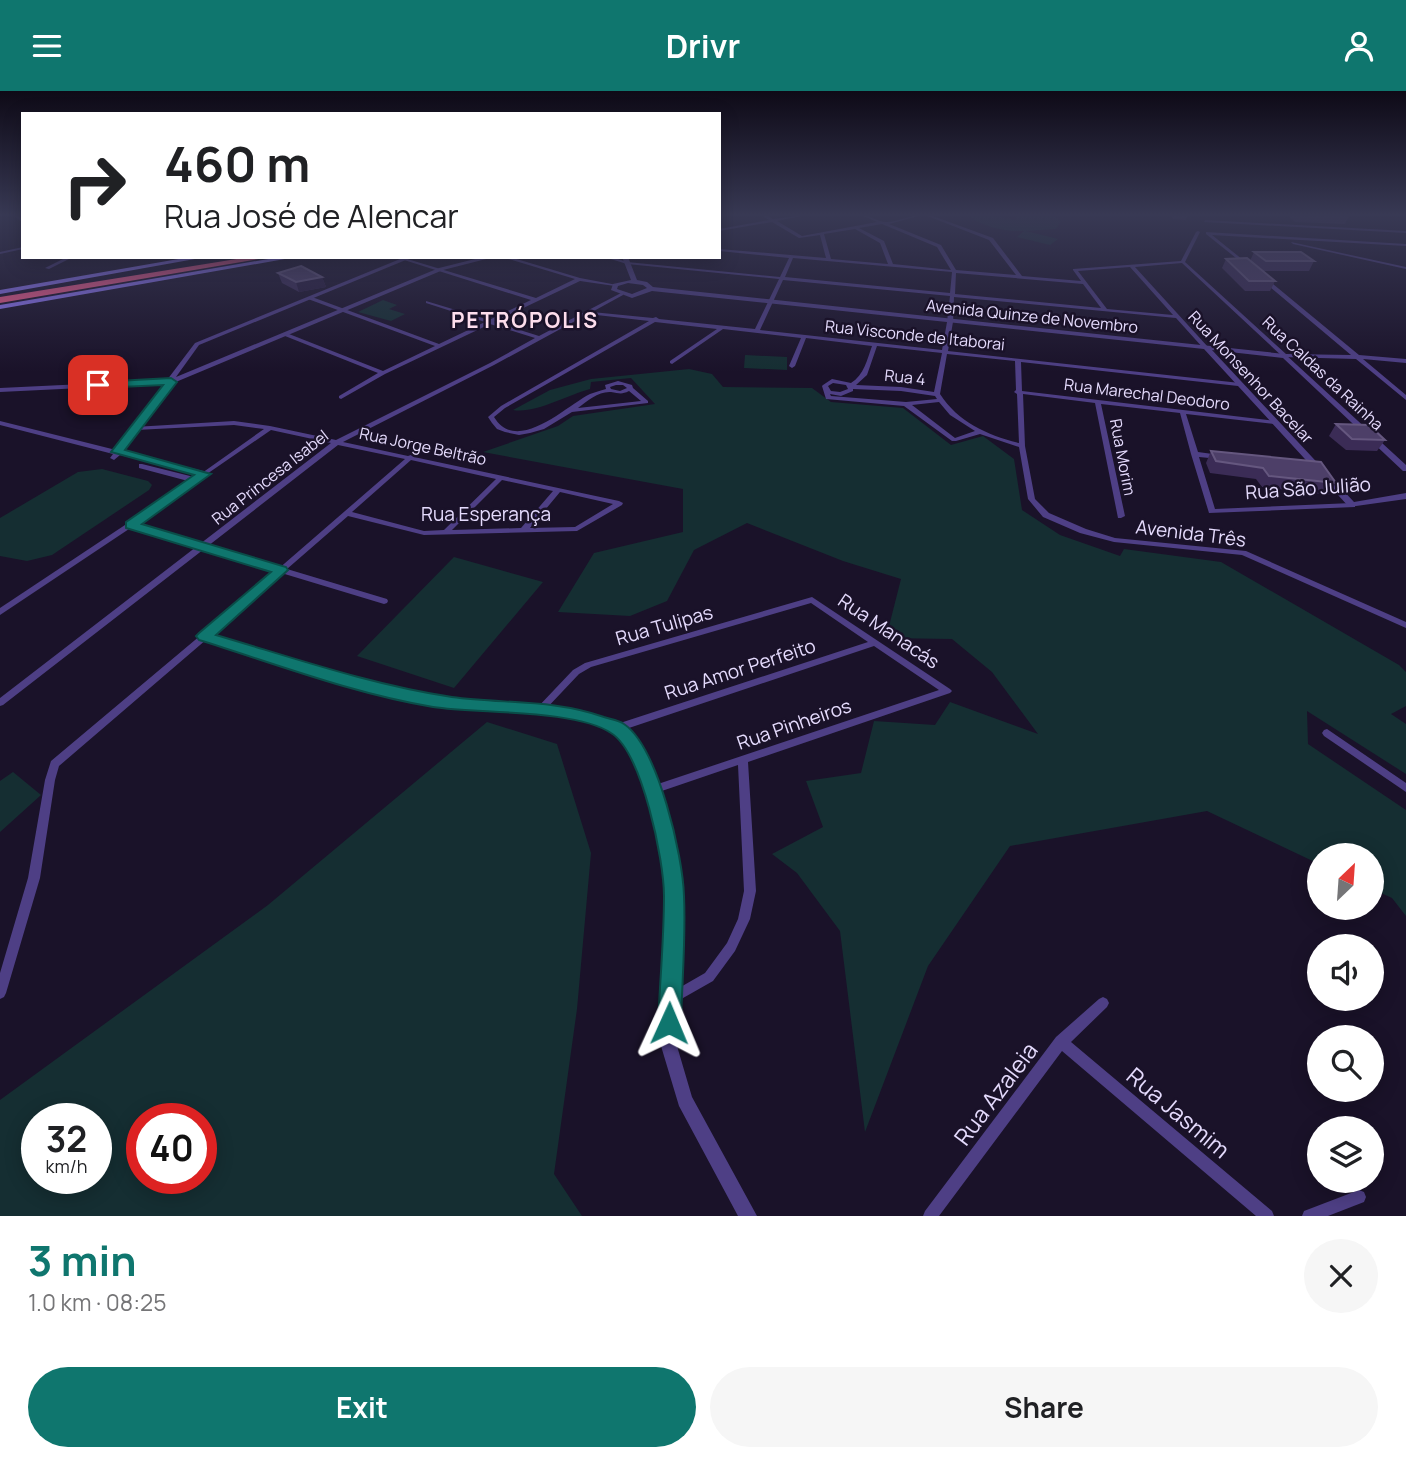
<!DOCTYPE html>
<html lang="en">
<head>
<meta charset="utf-8">
<style>
  body { margin:0; font-family:Manrope,sans-serif; background:#f6f6f6; color:#202124; height:100vh; display:flex; flex-direction:column; font-size:26px; white-space:nowrap }
  * { box-sizing:border-box; margin:0 }
  p { font-size:23px; color:#757577 }
  .icon { flex:none; width:38px; height:38px; fill:none; stroke:currentColor; stroke-width:2; stroke-linecap:round; stroke-linejoin:round }
  .map { position:relative; height:1125px; overflow:hidden }
  .drawer { display:flex; flex-direction:column; background:#fff; flex:1 }
  .drawer>* { flex:none }
  .guide { position:absolute; left:21px; top:21px; width:700px; height:147px; border-radius:0px; box-shadow:0 4px 18px #0003; background:#fff; color:#202124; overflow:hidden }
  .needle { width:46px; rotate:25deg }
  .fabs { position:absolute; left:1307px; top:752px; display:grid; gap:14px }
  .fabs a { display:grid; place-items:center; width:77px; height:77px; border-radius:50%; background:#fff; box-shadow:0 4px 18px #0003; font-size:35px }
  .speed { position:absolute; left:21px; top:1012px; display:flex; gap:14px; font-size:35px; font-weight:700; text-align:center }
  .speed>* { display:grid; place-content:center; width:91px; height:91px; border-radius:50%; background:#fff; box-shadow:0 4px 18px #0003; line-height:1 }
  .speed small { font-size:18px; font-weight:400 }
  .speed .limit { border:10px solid #d22; background:#fff; color:#111 }
  .pin { position:absolute; display:grid; place-items:center; width:60px; height:60px; color:#fff; margin:-30px; border-radius:14px; box-shadow:0 4px 10px #0006 }
  .me { position:absolute; width:77px; margin:-38px; rotate:1deg; stroke-linejoin:round; filter:drop-shadow(0 0 5px #0008) }
  .turn { display:flex; align-items:center; gap:24px; height:147px; padding:0 28px; font-size:32px }
  .turn .icon { width:91px; height:91px; stroke-width:2.5 }
  .turn b { display:block; font-size:49px; line-height:60px }
  .round { display:grid; place-items:center; flex:none; width:74px; height:74px; border-radius:37px; background:#f6f6f6 }
  .overview { display:flex; align-items:center; justify-content:space-between; height:119px; padding:0 28px }
  h1 { font-size:42px; font-weight:700; line-height:52px; color:#0f766e }
  .button { display:flex; gap:14px; margin-top:auto; padding:14px 28px }
  .button a { flex:1; height:80px; border-radius:42px; background:#0f766e; color:#fff; font-size:28px; font-weight:700; line-height:80px; text-align:center }
  .button a+a { background:#f6f6f6; color:#202124 }
  header { display:flex; justify-content:space-between; align-items:center; height:91px; padding:0 28px; background:#0f766e; color:#fff; font-size:32px; font-weight:700 }
  .map>svg:first-child { display:block }
</style>
</head>
<body>
<header><svg class="icon" aria-label="menu" viewBox="0 0 24 24"><path d="M4 6h16M4 12h16M4 18h16"/></svg>Drivr<svg class="icon" aria-label="person" viewBox="0 0 24 24"><circle cx="12" cy="8" r="4"/><path d="M4 21q1-7 8-7t8 7"/></svg></header>
<div class="map">
<svg width="1406" height="1125" viewBox="0 0 1406 1125">
  <rect width="100%" height="100%" fill="#1a1229"/>
  <g fill="#152e32" fill-rule="evenodd">
    <path d="M967,124h22l27,5 2,-5h34l9,6 -5,8 -30,2 32,8 -8,6 -33,-8 7,-6c-20,1 -41,-4 -57,-16z"/>
    <polygon points="383,209 397,214 389,218 405,223 391,230 358,221"/>
    <polygon points="745,264 787,266 787,279 744,277"/>
    <path d="M689,278l23,5 11,13 89,1 19,14 72,6 48,37 32,-9 31,23 8,51 38,25 60,21 4,-7 97,13 178,103 7,7v34l-15,8 15,10v50l-99,-63 1,33 98,66v106l-14,-18 -20,-9v-33h-52l-1,8 -112,-53 -197,35 -82,120 -63,166 -25,-201 -43,-58 -25,-19 51,-27 -17,-46 55,-8 13,-52 61,4 15,-23 88,32 -46,-62 -40,-33 -66,-1 15,-59 -58,-18 -96,-38 -53,27 -27,51 -37,15 -72,-4 36,-59 89,-21v-43l-200,-37 75,-26 15,-10 82,-12 -24,-26 -40,4 -1,7c-23,6 -55,25 -77,21l37,-20 41,-11z"/>
    <polygon points="102,378 148,390 152,394 149,399 52,464 27,470 0,465 0,427 78,381"/>
    <polygon points="454,466 543,491 454,597 357,565"/>
    <path d="M487,631l70,22 34,109 -14,156 -23,165 28,42h-582v-116l268,-195zM37,1027h59v60h-59zM142,1027h59v60h-59z"/>
    <polygon points="13,681 41,704 0,741 0,690"/>
  </g>
  <g fill="none" stroke-linecap="round" stroke-linejoin="round">
    <g fill="#4e3f85" fill-rule="evenodd">
      <polygon points="13,124 17,124 23,129 23,132"/>
      <path d="M761,124h5l7,4 33,-4 -29,6 25,15 75,-14 -16,-7c9,0 18,8 27,7 12,-1 22,-7 34,-7l-33,9 52,21 15,25 60,5 -27,-35 -64,-25h5l63,23 29,38 59,5 -8,-11v-1l108,-8 15,-29 2,-1 2,1 -15,30 101,92 65,1 -88,-74v-2h4l92,76 47,4v4l-43,-4 43,36v5l-50,-41 -73,-2 -101,-94 -47,4 73,80v2h-4l-28,-31 -222,-21 -1,25 -5,29 292,32v2l-2,1 -217,-24 1,29 254,30v2l-2,1 -88,-10 12,38 22,3 3,2 -3,2 -21,-2 16,52 137,-6h3v4l-146,6 -18,-59 -11,-41 -79,-9 24,112 -4,2h-3l-23,-115 -72,-9 2,52 10,53 14,14 37,16 29,9 131,13 160,71v6l-164,-73 -128,-13 -34,-9 -37,-16 -15,-18 -9,-52 -39,-13 -24,7h-4l-48,-35 -78,-7 -4,-13 1,-1 9,-6 19,4c13,-8 16,-23 21,-37l-66,-8 -11,28 -3,2 -3,-2 12,-28 -78,-9 -51,35 -2,-1v-2l47,-32 -62,-7 -150,86 -11,9c23,38 72,-11 96,-23 5,-2 10,-3 16,-5l-1,-4 13,-4 14,4 1,3 15,13v2l-76,9 -28,17 -14,4 -11,2 -14,-3 -8,-3 -5,-6 -4,-6 13,-11 148,-85 -61,-7 -94,51 -151,77 65,14 3,-1 3,2 205,44 4,2 -1,2 -45,26 -153,4 -76,-19 -61,53 100,30 1,2 -1,2 -3,1 -106,-32 -1,-2 128,-111 -67,-14 -335,260 -3,1v-8l331,-255 -60,-13 -67,46 -2,-1v-2l62,-44 -30,-4 -98,5 -3,-2 1,-1 100,-6 36,5 66,14 154,-77 45,-25 -45,-14 -105,50 -44,25 -2,-1v-2l39,-23 -93,-37v-2h4l94,37 52,-25 -127,-47v-2h4l127,47 46,-22 -59,-19v-2l63,19 42,-20 -127,-40v-2l132,40 39,-19 -73,-22h8l70,21 37,7 -2,1 -35,-5 -86,41 45,14 82,-43 2,1v1l-31,17 61,6 3,-1 3,2 96,10 24,-50 -152,-15 -23,-7h8l15,5 153,15 9,-19 -70,-7v-2l107,9 -6,-23 -21,3 -27,-16 -53,9v-2l50,-9zM882,133l55,23 14,23 -58,-6 -9,-23 -25,-13zM855,138l25,14 8,21 -57,-5 -7,-25zM793,167l159,14 -2,21 -165,-16zM1130,176l43,48 -66,-6 -29,-38zM956,182l127,11 18,24 -146,-14zM783,189l167,16 -3,26 -5,28 -182,-20zM877,255l65,7 -8,39 -33,-5 -45,-2 11,-10zM947,263l68,7 1,29 -2,2 3,2 2,49c-32,-8 -61,-21 -79,-49zM833,292l13,2 2,4 -8,3 -9,-1 -3,-5zM616,294h7l4,3 -7,3 -9,-2 -1,-2zM853,298l48,2 34,5 2,3 -31,3 -75,-6 -1,-2 11,2 12,-5zM629,300l12,10 -63,7c9,-7 21,-17 33,-16 8,1 10,3 18,-1zM939,311l11,13 25,16 -20,7 -43,-33zM411,369l85,19 -52,51 -20,1 -72,-19zM502,389l51,11 -32,37 -69,2zM560,401l53,12 -38,23 -45,1z"/>
      <polygon points="1205,129 1406,140 1406,142 1204,131"/>
      <polygon points="1206,141 1406,153 1406,155 1212,144 1248,173 1248,174 1246,175 1206,143"/>
      <polygon points="1291,151 1406,176 1406,178 1293,153"/>
      <polygon points="23,156 23,158 0,163 0,161"/>
      <polygon points="67,166 73,166 49,178 45,177"/>
      <polygon points="128,432 131,432 135,434 0,524 0,517"/>
      <polygon points="812,506 950,598 952,600 950,602 748,671 756,800 750,828 735,860 713,890 669,915 665,913 663,909 665,905 705,882 727,852 738,828 744,800 738,674 653,703 649,702 648,699 649,696 939,599 874,555 620,640 614,640 612,637 614,634 868,551 811,512 591,576 579,583 544,620 538,620 536,618 573,579 585,572"/>
      <polygon points="204,543 207,544 208,546 207,548 59,675 55,689 40,787 6,902 4,906 0,908 0,882 28,787 45,689 51,670 201,544"/>
      <polygon points="1327,638 1406,692 1406,701 1324,645 1322,642 1324,639"/>
      <polygon points="1103,906 1107,908 1109,912 1107,916 1071,951 1272,1120 1274,1125 1256,1125 1062,960 939,1125 923,1125 925,1120 1056,946 1099,908"/>
      <polygon points="1359,1099 1364,1101 1366,1106 1364,1111 1328,1125 1302,1125 1304,1120"/>
    </g>
    <g fill="#4e3f85" fill-rule="evenodd">
      <polygon points="405,166 413,166 199,254 176,286 439,177 483,166 494,166 443,179 171,293 123,360 207,381 207,385 204,385 120,364 114,369 110,367 113,363 0,334 0,330 116,359 164,293 0,301 0,297 167,289 195,252"/>
      <path d="M622,166h6l9,23 10,2 6,5 632,67 121,111v6h-3l-120,-113 -71,-8 142,152 52,-9v6l-57,8 -145,-158 -552,-58 -20,7 -21,-8 2,-6 18,-4zM628,192l15,2 4,3 -15,6 -15,-5 1,-3z"/>
      <polygon points="139,373 142,373 194,386 198,385 202,387 138,433 284,477 286,479 212,545 399,600 456,609 541,614 581,620 621,634 640,653 659,699 677,769 681,803 677,955 692,1006 757,1125 738,1125 679,1015 661,955 667,803 663,769 647,699 631,658 613,640 580,628 541,622 456,617 399,608 200,549 199,546 200,543 274,480 128,436 128,432 188,390 139,377"/>
    </g>
    <g fill="#9077f8" fill-rule="evenodd">
      <polygon points="190,166 206,166 0,203 0,199"/>
      <polygon points="280,166 296,166 0,218 0,214"/>
    </g>
    <polygon fill="#f75c8c" fill-rule="evenodd" points="249,166 270,166 0,212 0,206"/>
  </g>
  <g fill="#3b2c56">
    <polygon points="1170,124 1188,124 1186,129 1173,128"/>
    <polygon points="1288,124 1349,124 1345,133 1295,131"/>
    <polygon points="1254,161 1314,170 1309,180 1262,180 1275,190 1270,200 1245,200 1222,177 1226,168 1250,170"/>
    <polygon points="278,182 322,186 326,196 299,201 282,192"/>
    <polygon points="1336,333 1385,349 1377,360 1346,359 1329,345"/>
    <polygon points="1211,360 1336,392 1329,404 1262,396 1256,388 1210,382 1206,372"/>
  </g>
  <polygon fill="#261a3c" points="322,186 326,196 299,201 296,191"/>
  <g fill="#4d3f68" stroke="#65577f" stroke-width="2">
    <polygon points="1254,161 1301,161 1314,170 1266,170"/>
    <polygon points="1247,167 1275,190 1249,190 1226,168"/>
    <polygon points="301,175 322,186 296,191 278,182"/>
    <polygon points="1336,333 1369,334 1385,349 1352,348"/>
    <polygon points="1211,360 1321,371 1336,392 1269,385 1263,377 1216,370"/>
  </g>
  <linearGradient id="sky" x2="0" y2="1"><stop stop-color="#0e0a17"/><stop offset="0.44" stop-color="#383954"/><stop offset="1" stop-color="#383954" stop-opacity="0"/></linearGradient>
  <rect width="1406" height="281" fill="url(#sky)"/>
  <path fill="#0f766e" stroke="#0a4d48" stroke-width="2" d="M171,287l6,4 -52,68 86,24 -69,50 144,43 2,3 -72,65c78,23 156,50 236,62 51,7 102,2 152,20 6,2 15,3 20,7 34,23 59,132 60,172 2,42 -2,85 -3,127l-4,8 -8,4 -8,-4 -3,-8c2,-42 6,-85 6,-127 0,-36 -22,-144 -53,-163 -36,-24 -132,-19 -178,-26 -79,-13 -157,-43 -234,-67l-3,-4 3,-3 72,-61 -145,-44v-6l68,-47 -83,-23 52,-67 -65,3 -6,-3 6,-3z"/>
  <g text-anchor="middle" stroke-width="5" stroke-linejoin="round" paint-order="stroke">
    <g font-size="16" fill="#e5dbfd" stroke="#1a1229">
      <text transform="translate(1032 225) rotate(6)" y="6">Avenida Quinze de Novembro</text>
      <text transform="translate(915 244) rotate(6)" y="6">Rua Visconde de Itaborai</text>
      <text transform="translate(1323 282) rotate(43)" y="6">Rua Caldas da Rainha</text>
      <text transform="translate(905 286) rotate(6)" y="6">Rua 4</text>
      <text transform="translate(1251 286) rotate(47)" y="6">Rua Monsenhor Bacelar</text>
      <text transform="translate(1147 303) rotate(7)" y="6">Rua Marechal Deodoro</text>
      <text transform="translate(423 355) rotate(12)" y="6">Rua Jorge Beltrão</text>
      <text transform="translate(1123 366) rotate(79)" y="6">Rua Morim</text>
      <text transform="translate(270 386) rotate(-38)" y="6">Rua Princesa Isabel</text>
    </g>
    <g font-size="19" fill="#e5dbfd" stroke="#1a1229">
      <text transform="translate(1308 397) rotate(-4)" y="7">Rua São Julião</text>
      <text x="486" y="430">Rua Esperança</text>
      <text transform="translate(1191 442) rotate(7)" y="7">Avenida Três</text>
      <text transform="translate(664 534) rotate(-16)" y="7">Rua Tulipas</text>
      <text transform="translate(889 540) rotate(34)" y="7">Rua Manacás</text>
      <text transform="translate(740 578) rotate(-18)" y="7">Rua Amor Perfeito</text>
      <text transform="translate(794 633) rotate(-19)" y="7">Rua Pinheiros</text>
    </g>
    <g font-size="21" font-weight="bold" letter-spacing="2" fill="#fdddec" stroke="#1a1229">
      <text x="525" y="237">PETRÓPOLIS</text>
    </g>
    <g font-size="23" fill="#e5dbfd" stroke="#1a1229">
      <text transform="translate(996 1003) rotate(-53)" y="8">Rua Azaleia</text>
      <text transform="translate(1178 1022) rotate(40)" y="8">Rua Jasmim</text>
    </g>
  </g>
</svg>
<div class="fabs">
<a><svg class="needle" viewBox="-14 -14 28 28"><path d="M0-13l5 13h-10z" fill="#e53935"/><path d="M0 13l5-13h-10z" fill="#757577"/></svg></a>
<a><svg class="icon" aria-label="sound" viewBox="0 0 24 24"><path d="M4 9h4l5-4v14l-5-4H4zM17 9q2 3 0 6"/></svg></a>
<a><svg class="icon" aria-label="search" viewBox="0 0 24 24"><circle cx="10" cy="10" r="6"/><path d="M15 15l6 6"/></svg></a>
<a><svg class="icon" aria-label="layers" viewBox="0 0 24 24"><path d="M12 4l9 5-9 5-9-5zM3 14l9 5 9-5"/></svg></a>
</div>
<div class="speed"><div>32<small>km/h</small></div><div class="limit">40</div></div>
<div class="pin" style="left:98px;top:294px;background:#d93025"><svg class="icon" aria-label="arrive" viewBox="0 0 24 24"><path d="M6 21V4h12l-3 4 3 4H6"/></svg></div>
<svg class="me" style="left:669px;top:932px" viewBox="-20 -20 40 40"><path d="M0-17L14 15 0 8-14 15z" fill="#0f766e" stroke="#fff" stroke-width="4"/></svg>
<div class="guide">
<div class="turn"><svg class="icon" aria-label="right" viewBox="0 0 24 24"><path d="M7 20v-9h11M14 6l5 5-5 5"/></svg><div><b>460 m</b>Rua José de Alencar</div></div>
</div>
</div>
<section class="drawer">
<div class="overview"><div><h1>3 min</h1><p>1.0 km · 08:25</p></div><a class="round"><svg class="icon" aria-label="close" viewBox="0 0 24 24"><path d="M6 6l12 12M18 6L6 18"/></svg></a></div>
<div class="button"><a>Exit</a><a>Share</a></div>
</section>
</body>
</html>
